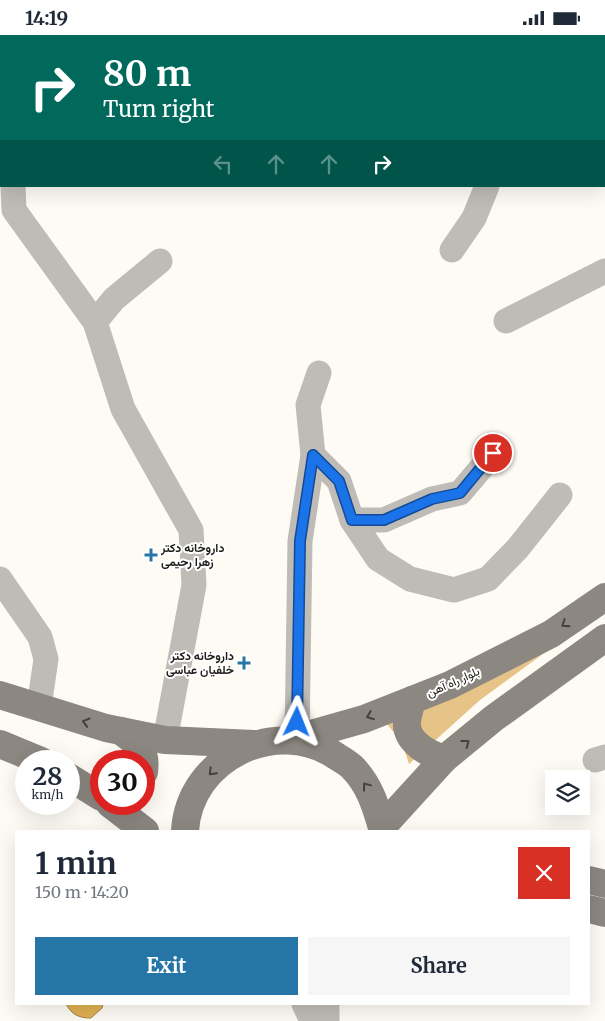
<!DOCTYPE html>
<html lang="en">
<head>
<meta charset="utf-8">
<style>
  body { margin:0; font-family:Merriweather,Vazirmatn,serif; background:#f6f6f7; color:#1f2937; height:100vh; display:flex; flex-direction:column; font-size:19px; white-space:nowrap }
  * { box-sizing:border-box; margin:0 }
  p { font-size:16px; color:#747a83 }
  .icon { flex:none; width:28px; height:28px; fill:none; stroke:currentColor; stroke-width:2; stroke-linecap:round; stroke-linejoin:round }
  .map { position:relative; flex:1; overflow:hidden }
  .drawer { position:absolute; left:15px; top:795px; width:575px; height:175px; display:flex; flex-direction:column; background:#fff; border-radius:0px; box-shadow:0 5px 20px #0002 }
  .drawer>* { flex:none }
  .hud { position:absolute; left:0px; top:0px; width:605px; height:152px; box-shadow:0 5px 20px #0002; background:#00695c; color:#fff; overflow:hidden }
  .controls { position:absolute; left:545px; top:735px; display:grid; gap:10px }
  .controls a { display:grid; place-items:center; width:45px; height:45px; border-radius:0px; background:#fff; box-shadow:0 5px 20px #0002; font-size:25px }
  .speed { position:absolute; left:15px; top:715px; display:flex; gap:10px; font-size:25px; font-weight:700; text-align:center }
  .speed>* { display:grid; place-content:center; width:65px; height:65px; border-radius:50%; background:#fff; box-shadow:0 5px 20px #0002; line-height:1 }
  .speed small { font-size:12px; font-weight:400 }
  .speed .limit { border:8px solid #d22; background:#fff; color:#111 }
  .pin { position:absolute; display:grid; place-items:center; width:42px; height:42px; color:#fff; margin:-21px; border:2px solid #fff; border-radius:50%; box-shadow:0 1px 5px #0007 }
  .me { position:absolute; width:55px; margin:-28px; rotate:2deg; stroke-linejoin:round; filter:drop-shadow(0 0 4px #0008) }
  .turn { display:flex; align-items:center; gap:18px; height:105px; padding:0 20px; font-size:22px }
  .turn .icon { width:65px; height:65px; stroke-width:2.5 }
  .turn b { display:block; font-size:35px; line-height:42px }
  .lanes { display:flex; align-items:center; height:48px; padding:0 20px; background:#0003; justify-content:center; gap:25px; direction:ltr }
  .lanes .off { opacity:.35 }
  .round { display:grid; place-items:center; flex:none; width:52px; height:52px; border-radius:0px; background:#f6f6f7 }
  .headline { display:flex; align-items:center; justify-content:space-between; height:85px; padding:0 20px }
  h1 { font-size:30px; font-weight:700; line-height:38px }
  .button { display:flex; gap:10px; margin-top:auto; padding:10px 20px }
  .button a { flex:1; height:58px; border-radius:0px; background:#2675a7; color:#fff; font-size:20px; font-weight:700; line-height:58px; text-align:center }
  .button a+a { background:#f6f6f7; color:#1f2937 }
  .status { display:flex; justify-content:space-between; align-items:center; height:35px; padding:0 25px; background:#fff; direction:ltr }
  .status svg { height:14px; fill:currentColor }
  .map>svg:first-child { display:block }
</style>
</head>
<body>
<div class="status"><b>14:19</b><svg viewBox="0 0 49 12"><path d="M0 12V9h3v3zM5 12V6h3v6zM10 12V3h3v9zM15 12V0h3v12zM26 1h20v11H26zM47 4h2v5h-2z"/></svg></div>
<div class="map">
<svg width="605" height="986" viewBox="0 0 605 986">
  <rect width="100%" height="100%" fill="#fefbf5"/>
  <polygon fill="#e6c487" points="558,608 480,665 409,729 402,707 386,688"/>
  <path fill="#dfb053" stroke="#a58442" d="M66,969h37l-1,4 -11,10c-12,0 -19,-3 -25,-14z"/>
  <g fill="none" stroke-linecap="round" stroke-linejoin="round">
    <g stroke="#bfbcb8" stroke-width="25">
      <polyline points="179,0 183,1"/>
      <polyline points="34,1 34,0"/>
      <polyline points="0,77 1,77"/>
      <polyline points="604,79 605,78"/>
      <polyline points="13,151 14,175 95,287 123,374 191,495 194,550 165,705"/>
      <polyline points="452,215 474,183 487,151"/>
      <polyline points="506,286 605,236"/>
      <polyline points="95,287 114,264 160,226"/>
      <polyline points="313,420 339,446 352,485 378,524 410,544 454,555 488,544 518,513 560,460"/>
      <polyline points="352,485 384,485 432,464 460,458 493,419"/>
      <polyline points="0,544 40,602 46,624 39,672"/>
      <polyline points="297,703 300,506 313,420 308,370 319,338"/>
      <polyline points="595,725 605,722"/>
      <polyline points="304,969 312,986"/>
      <polyline points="327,986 327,969"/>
    </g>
    <g stroke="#8c8780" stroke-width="28">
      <polyline points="0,660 106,693 165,705 254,709"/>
      <path d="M412,665c-2,8 -6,19 -5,27 3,18 23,27 37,32"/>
      <path d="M121,696c17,13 26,18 23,41"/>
      <polyline points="290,705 364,684 450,650 551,599 605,562"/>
      <polyline points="0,709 41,726"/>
      <polyline points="69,742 101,762"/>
      <polyline points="110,769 145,796"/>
      <polyline points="382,792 444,724 494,683 605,603"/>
      <path d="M185,796c4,-73 91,-115 151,-75 5,3 12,7 16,11 18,18 24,40 31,64"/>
      <polyline points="589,845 605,849"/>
      <polyline points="589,874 605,878"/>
    </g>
  </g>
  <defs><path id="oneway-chevron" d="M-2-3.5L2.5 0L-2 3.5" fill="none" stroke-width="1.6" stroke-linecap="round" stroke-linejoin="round" transform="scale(1.25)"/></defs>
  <g stroke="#45423e">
    <use href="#oneway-chevron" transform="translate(565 589) rotate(146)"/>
    <use href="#oneway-chevron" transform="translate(370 681) rotate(159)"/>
    <use href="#oneway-chevron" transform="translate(86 687) rotate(-163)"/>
    <use href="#oneway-chevron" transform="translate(466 708) rotate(-38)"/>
    <use href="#oneway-chevron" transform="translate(212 737) rotate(135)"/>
    <use href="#oneway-chevron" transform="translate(366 751) rotate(-127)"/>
  </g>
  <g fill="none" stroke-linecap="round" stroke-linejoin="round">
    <defs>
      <polyline id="route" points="297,687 300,506 313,420 339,446 352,485 384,485 432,464 460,458 493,418"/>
    </defs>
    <use href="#route" stroke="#114b97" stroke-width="12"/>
    <use href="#route" stroke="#1a73e8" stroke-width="9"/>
  </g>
  <g fill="#2675a7" stroke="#fff" stroke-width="2">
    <path d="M148.5 512.5h5v5h5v5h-5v5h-5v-5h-5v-5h5z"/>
    <path d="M241.5 620.5h5v5h5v5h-5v5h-5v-5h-5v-5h5z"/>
  </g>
  <g text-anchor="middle" stroke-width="4" stroke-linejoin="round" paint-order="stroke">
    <g font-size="12" font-weight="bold" fill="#1f1d1a" stroke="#fff" text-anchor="start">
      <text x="161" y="517">داروخانه دکتر<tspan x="161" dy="14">زهرا رحیمی</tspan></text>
      <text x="234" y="625" text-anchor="end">داروخانه دکتر<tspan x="234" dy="14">خلفیان عباسی</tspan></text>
    </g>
    <g font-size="12" fill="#1f1d1a" stroke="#fff">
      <text transform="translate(453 647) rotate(-24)" y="4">بلوار راه آهن</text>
    </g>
  </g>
</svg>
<div class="controls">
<a><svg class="icon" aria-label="layers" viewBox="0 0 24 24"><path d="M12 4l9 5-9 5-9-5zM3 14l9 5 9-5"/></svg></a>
</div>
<div class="speed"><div>28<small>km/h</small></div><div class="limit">30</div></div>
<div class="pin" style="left:493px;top:418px;background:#d93025"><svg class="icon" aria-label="arrive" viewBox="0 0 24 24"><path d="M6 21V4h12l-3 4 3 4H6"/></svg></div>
<svg class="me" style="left:297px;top:687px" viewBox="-20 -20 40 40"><path d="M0-17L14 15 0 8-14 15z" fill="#1a73e8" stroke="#fff" stroke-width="4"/></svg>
<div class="hud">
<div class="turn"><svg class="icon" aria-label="right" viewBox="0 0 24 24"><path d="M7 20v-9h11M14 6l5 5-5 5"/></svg><div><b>80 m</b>Turn right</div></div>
<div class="lanes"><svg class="icon off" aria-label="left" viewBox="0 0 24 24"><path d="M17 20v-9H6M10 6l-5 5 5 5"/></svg><svg class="icon off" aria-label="ahead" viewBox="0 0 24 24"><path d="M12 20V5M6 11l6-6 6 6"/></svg><svg class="icon off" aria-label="ahead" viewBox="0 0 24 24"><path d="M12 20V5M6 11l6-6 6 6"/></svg><svg class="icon" aria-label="right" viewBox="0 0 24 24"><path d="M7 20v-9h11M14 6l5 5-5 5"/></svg></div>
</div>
<section class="drawer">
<div class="headline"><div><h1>1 min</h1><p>150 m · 14:20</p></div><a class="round" style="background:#d93025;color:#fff"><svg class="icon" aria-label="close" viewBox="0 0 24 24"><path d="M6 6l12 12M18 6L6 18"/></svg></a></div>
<div class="button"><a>Exit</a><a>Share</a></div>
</section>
</div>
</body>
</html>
